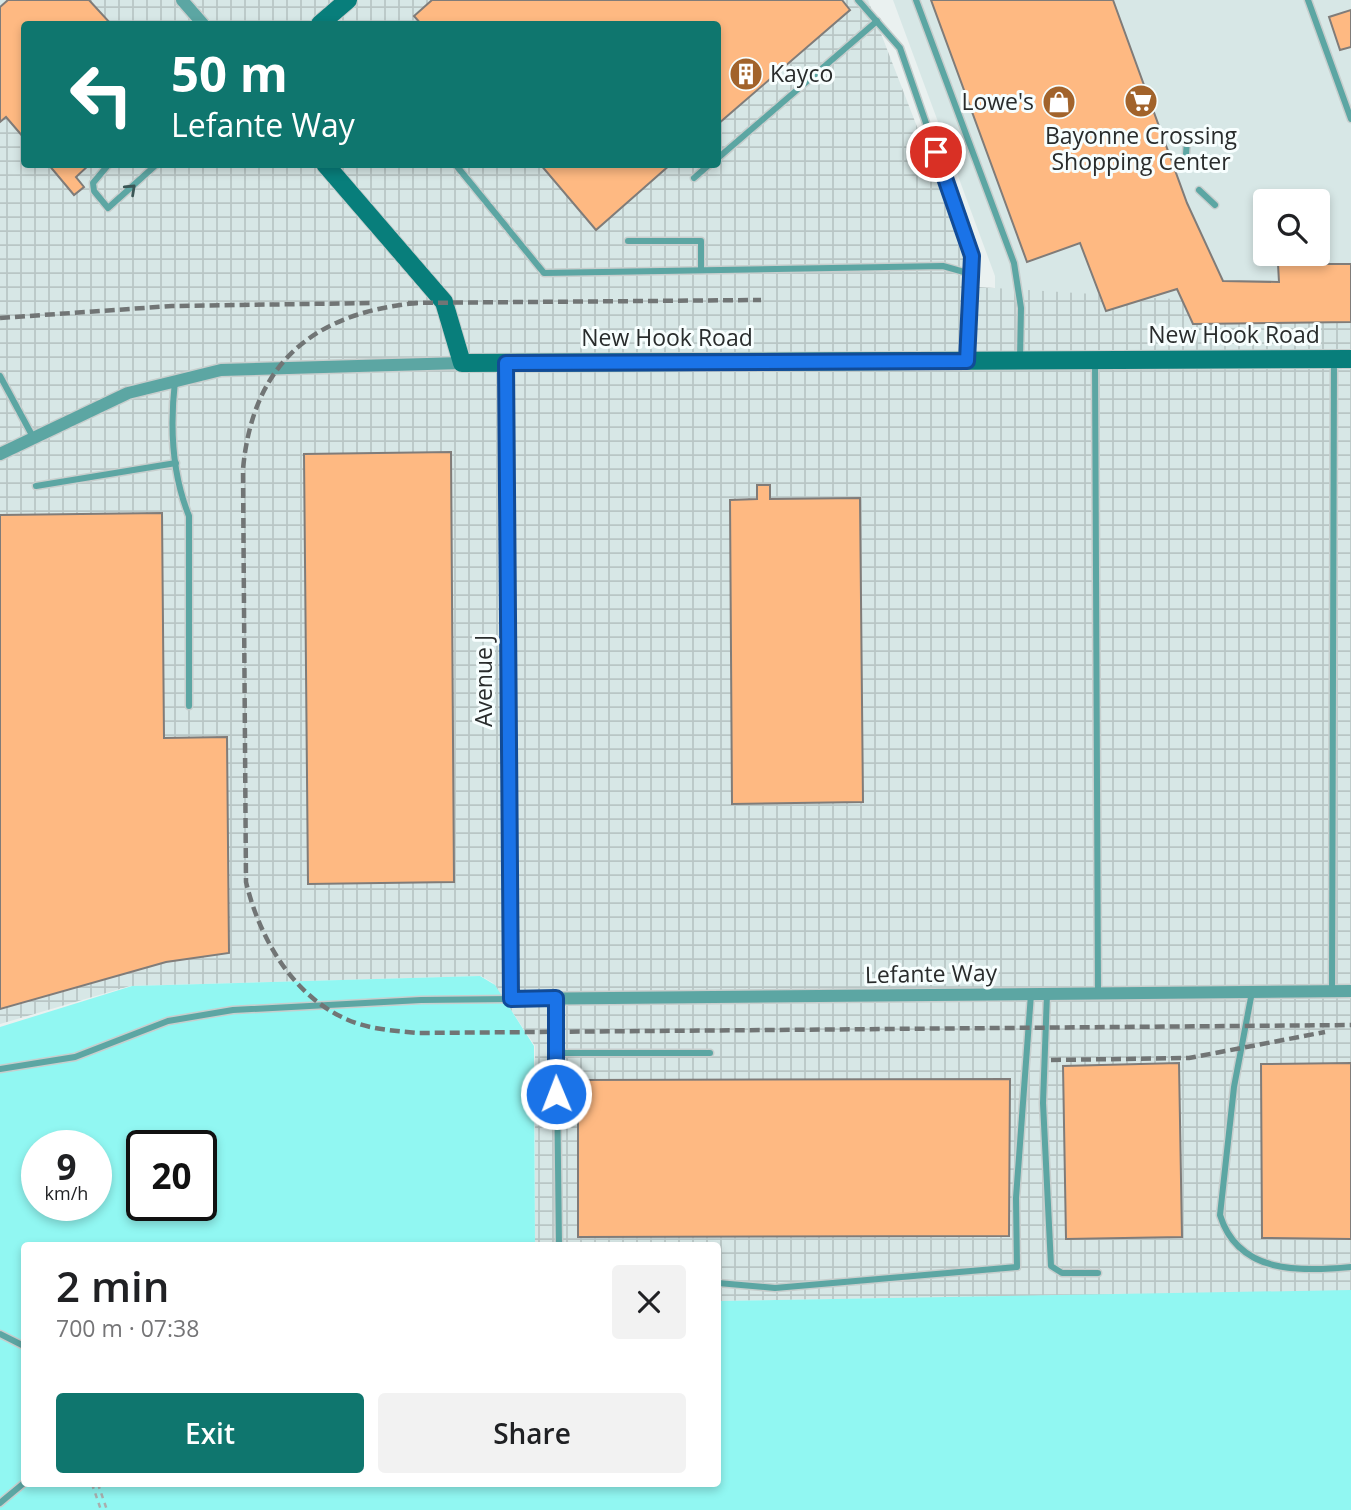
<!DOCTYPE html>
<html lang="en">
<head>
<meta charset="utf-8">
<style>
  body { margin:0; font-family:"Open Sans",sans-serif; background:#f2f2f2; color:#202124; height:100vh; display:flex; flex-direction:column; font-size:26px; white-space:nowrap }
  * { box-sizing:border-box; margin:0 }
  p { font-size:23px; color:#757577 }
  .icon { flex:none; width:38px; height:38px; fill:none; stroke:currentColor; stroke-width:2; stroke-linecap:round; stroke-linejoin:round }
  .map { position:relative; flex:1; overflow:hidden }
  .details { position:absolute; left:21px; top:1242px; width:700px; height:245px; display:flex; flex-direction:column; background:#fff; border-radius:7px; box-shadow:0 4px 10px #0003 }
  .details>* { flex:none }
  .top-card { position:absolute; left:21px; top:21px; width:700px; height:147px; border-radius:7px; box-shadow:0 4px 10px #0003; background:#0f766e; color:#fff; overflow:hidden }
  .tools { position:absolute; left:1253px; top:189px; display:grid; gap:14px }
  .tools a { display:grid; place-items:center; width:77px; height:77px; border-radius:7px; background:#fff; box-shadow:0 4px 10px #0003; font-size:35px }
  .speed { position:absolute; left:21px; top:1130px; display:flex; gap:14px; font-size:35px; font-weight:700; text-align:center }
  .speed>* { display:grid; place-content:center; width:91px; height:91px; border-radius:50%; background:#fff; box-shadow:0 4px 10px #0003; line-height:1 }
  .speed small { font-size:18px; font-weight:400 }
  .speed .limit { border:4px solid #111; border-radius:10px; background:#fff; color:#111 }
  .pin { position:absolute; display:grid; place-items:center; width:60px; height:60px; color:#fff; margin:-30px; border:4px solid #fff; border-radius:50%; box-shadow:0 2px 7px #0007 }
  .me { position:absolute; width:77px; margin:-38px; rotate:359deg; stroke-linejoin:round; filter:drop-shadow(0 0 5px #0008) }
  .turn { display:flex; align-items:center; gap:24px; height:147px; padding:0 35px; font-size:32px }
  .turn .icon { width:91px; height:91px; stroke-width:2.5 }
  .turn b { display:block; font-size:49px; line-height:60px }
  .round { display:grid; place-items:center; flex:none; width:74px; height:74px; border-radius:7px; background:#f2f2f2 }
  .head { display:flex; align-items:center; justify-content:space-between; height:119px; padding:0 35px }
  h1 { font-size:42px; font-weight:600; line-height:52px }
  .primary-button { display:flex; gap:14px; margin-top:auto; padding:14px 35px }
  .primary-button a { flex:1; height:80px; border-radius:7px; background:#0f766e; color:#fff; font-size:28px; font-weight:600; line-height:80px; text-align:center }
  .primary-button a+a { background:#f2f2f2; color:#202124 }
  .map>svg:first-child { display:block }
</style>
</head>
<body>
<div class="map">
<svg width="1351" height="1510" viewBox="0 0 1351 1510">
  <defs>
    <pattern id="industrial-grid" width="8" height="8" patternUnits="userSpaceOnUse" patternTransform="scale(1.75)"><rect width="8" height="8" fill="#d7e7e6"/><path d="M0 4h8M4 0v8" fill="none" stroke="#b9c6c5"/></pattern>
  </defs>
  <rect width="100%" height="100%" fill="#eaf1f0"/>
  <path fill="#d7e7e6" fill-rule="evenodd" d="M893,0h458v336l-356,4v-64zM1265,201h53v53h-53z"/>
  <path fill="url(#industrial-grid)" fill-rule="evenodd" d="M0,0h868l111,287 372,23v981l-633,10v-55h-183v-200l-42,-63 -12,-7 -351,10 -130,38zM24,24h694v140h-694z"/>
  <path fill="#91f7f2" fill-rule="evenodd" d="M480,976l15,9 39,61 1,200h-511v238h694v-183l633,-11v220h-1351v-483l132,-41zM37,1146h59v60h-59zM142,1146h59v60h-59z"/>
  <g fill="#feb982" stroke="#807c79" stroke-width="2">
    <polygon points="8,0 89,0 111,24 24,24 24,138 6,117 0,122 0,7"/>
    <polygon points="432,0 842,0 850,10 718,124 718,24 421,24 414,16"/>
    <polygon points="931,0 1113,0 1187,203 1223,281 1279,282 1278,264 1351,264 1351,322 1193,324 1177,289 1106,311 1080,243 1027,262"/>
    <polygon points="1351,10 1351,47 1340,50 1329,17"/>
    <polygon points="48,164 90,164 76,177 84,187 74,195"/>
    <polygon points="540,164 671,164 596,230"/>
    <polygon points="451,452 454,882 308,884 304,454"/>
    <polygon points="757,485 770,485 770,499 860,498 863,802 732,804 730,500 757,499"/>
    <polygon points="162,513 164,738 227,737 229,953 166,962 0,1009 0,515"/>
    <polygon points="1179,1063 1182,1237 1066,1239 1063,1066"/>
    <polygon points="1351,1063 1351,1239 1262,1238 1261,1064"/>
    <polygon points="1010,1079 1009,1236 578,1237 578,1080"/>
  </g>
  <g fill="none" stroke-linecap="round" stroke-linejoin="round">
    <defs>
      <g id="lane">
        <polyline points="858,0 900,48 972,256 968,359"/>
        <polyline points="916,0 1014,263 1021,308 1020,358"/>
        <polyline points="1308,0 1351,119"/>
        <polyline points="1186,154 1187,141 1197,134"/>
        <polyline points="718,158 877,21"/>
        <polyline points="109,164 93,183 94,191 108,208 157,164"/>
        <polyline points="455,164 544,273 943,266 971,274"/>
        <polyline points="694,178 710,164"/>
        <polyline points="1199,190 1215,205"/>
        <polyline points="628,241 701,241 701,270"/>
        <polyline points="1095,362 1098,993"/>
        <polyline points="0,376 33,437"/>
        <path d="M175,381c-5,44 -3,93 14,135v190"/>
        <polyline points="36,486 176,463"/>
        <polyline points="1332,990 1334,361"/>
        <path d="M1252,992l-18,95 -14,128c18,59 80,57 131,52"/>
        <polyline points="1047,994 1043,1103 1051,1266 1062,1273 1098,1273"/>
        <polyline points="556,998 559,1246"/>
        <polyline points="556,1053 710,1053"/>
        <polyline points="0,1069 75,1057 168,1021 233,1010 421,1000 511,999"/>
        <polyline points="718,1283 775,1288 1017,1267 1016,1198 1031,994"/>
        <polyline points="0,1334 24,1346"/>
        <polyline points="0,1503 24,1483"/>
      </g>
      <g id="street">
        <polyline points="182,0 203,24"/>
        <polyline points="506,363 511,999 1351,991"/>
        <polyline points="0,454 128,393 221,370 462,363"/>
      </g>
      <g id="secondary">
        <polyline points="320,24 348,0"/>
        <polyline points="325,164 444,302 462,363 1351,359"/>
      </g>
    </defs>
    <use href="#lane" stroke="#c7cecd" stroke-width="9"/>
    <use href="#street" stroke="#c7cecd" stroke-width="15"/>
    <use href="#secondary" stroke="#c7cecd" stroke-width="20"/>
    <g stroke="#a9afae" stroke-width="2.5" stroke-dasharray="5 5" stroke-linecap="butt">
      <polyline points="92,1484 101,1510"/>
      <polyline points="98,1484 107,1510"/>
    </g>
    <use href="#lane" stroke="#5ca6a3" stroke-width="6"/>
    <use href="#street" stroke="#5ca6a3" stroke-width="12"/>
    <use href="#secondary" stroke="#087e7b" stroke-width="18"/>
    <g stroke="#717575" stroke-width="4.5" stroke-dasharray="10 5" stroke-linecap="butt">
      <polyline points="408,303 761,300"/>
      <path d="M417,303c-103,10 -164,59 -174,166l3,413c14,59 51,122 113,142 19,6 39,7 59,9l933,-8"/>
      <polyline points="0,318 172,306 373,303"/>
      <polyline points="1051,1060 1189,1058 1325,1032"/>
    </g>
  </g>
  <defs><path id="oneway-chevron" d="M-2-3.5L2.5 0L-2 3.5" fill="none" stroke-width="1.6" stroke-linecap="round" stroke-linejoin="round" transform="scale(1.75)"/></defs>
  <use stroke="#3b5756" href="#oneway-chevron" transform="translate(131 189) rotate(-43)"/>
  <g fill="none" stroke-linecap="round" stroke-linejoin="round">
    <defs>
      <polyline id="route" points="556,1094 556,998 511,999 506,363 967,361 972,256 936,152"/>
    </defs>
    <use href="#route" stroke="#114b97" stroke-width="18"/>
    <use href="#route" stroke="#1a73e8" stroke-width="12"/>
  </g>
  <defs>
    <symbol id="building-disc" viewBox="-11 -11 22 22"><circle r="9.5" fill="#a2632b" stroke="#f7fefe"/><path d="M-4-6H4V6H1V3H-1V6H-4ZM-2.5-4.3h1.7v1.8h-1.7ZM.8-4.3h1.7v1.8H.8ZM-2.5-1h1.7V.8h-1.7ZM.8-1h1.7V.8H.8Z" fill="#fff"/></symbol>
    <symbol id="supermarket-disc" viewBox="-11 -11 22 22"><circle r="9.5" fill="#a2632b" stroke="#f7fefe"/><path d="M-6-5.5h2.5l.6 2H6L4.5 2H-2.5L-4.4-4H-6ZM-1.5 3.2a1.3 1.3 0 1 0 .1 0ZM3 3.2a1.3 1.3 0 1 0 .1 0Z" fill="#fff"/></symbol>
    <symbol id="shop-disc" viewBox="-11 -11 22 22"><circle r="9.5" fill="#a2632b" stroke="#f7fefe"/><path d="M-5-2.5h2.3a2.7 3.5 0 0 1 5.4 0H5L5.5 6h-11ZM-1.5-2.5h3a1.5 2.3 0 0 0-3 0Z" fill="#fff"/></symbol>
  </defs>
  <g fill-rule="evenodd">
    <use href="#building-disc" x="727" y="55" width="38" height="38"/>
    <use href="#supermarket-disc" x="1122" y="82" width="38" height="38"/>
    <use href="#shop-disc" x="1040" y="83" width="38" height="38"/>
  </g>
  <g text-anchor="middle" stroke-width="6" stroke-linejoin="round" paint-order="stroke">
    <g font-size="23" fill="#292c2c" stroke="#f7fefe" text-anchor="start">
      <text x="770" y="82">Kayco</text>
      <text x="1034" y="110" text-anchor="end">Lowe's</text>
      <text x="1141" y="144" text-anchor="middle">Bayonne Crossing<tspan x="1141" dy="26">Shopping Center</tspan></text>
    </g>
    <g font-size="23" fill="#292c2c" stroke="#f7fefe">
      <text x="1234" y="343">New Hook Road</text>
      <text x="667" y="346">New Hook Road</text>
      <text transform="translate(484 681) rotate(-90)" y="8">Avenue J</text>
      <text transform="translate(931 974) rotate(-1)" y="8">Lefante Way</text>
    </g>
  </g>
</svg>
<div class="tools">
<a><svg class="icon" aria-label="search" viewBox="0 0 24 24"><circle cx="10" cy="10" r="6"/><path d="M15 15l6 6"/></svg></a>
</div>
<div class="speed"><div>9<small>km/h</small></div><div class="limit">20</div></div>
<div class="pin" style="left:936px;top:152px;background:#d93025"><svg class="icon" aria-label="arrive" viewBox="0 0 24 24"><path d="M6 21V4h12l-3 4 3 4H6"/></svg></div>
<svg class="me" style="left:556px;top:1094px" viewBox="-20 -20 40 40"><circle r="17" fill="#1a73e8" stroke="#fff" stroke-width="3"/><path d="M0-11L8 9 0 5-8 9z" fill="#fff"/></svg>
<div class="top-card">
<div class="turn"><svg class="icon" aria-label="left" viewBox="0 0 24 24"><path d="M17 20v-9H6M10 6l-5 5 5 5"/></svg><div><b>50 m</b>Lefante Way</div></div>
</div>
<section class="details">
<div class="head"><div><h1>2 min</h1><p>700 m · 07:38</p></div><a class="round"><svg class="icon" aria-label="close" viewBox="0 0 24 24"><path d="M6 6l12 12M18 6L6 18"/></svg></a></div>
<div class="primary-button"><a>Exit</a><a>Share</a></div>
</section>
</div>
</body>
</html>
